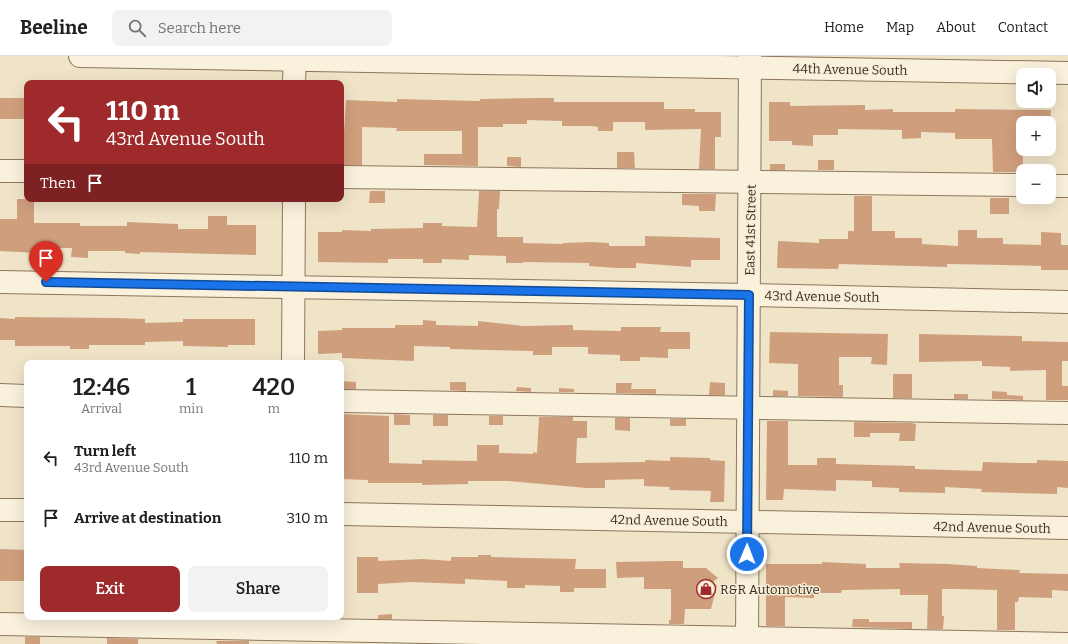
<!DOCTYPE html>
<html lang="en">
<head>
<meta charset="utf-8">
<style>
  body { margin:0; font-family:Bitter,serif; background:#f2f2f2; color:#202124; height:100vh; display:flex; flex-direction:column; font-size:15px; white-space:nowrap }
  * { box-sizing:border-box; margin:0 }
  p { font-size:13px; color:#757577 }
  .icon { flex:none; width:22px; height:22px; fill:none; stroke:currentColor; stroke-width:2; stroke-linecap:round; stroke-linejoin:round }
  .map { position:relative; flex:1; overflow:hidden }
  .sheet { position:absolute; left:24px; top:304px; width:320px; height:260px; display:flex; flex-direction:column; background:#fff; border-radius:8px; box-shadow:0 4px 16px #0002 }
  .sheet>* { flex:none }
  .hud { position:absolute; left:24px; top:24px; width:320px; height:122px; border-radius:8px; box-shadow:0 4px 16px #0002; background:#9e2a2b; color:#fff; overflow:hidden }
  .buttons { position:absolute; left:1016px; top:12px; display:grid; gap:8px }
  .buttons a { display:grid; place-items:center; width:40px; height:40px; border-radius:8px; background:#fff; box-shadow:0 4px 16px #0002; font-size:20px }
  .pin { position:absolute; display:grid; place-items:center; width:34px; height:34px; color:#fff; margin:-41px -17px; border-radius:50% 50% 50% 0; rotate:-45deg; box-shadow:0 0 4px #0007 }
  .pin .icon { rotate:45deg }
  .me { position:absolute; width:44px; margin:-22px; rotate:1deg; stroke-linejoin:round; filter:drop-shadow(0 0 3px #0008) }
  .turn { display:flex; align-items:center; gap:14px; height:84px; padding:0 16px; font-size:18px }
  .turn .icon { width:52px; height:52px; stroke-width:2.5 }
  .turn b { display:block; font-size:28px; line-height:34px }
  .then { display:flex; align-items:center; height:38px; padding:0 16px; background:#0003; gap:8px; font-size:15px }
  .eta { display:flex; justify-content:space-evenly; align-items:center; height:68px; text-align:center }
  .eta b { font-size:24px; font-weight:600; line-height:28px }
  .primary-button { display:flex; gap:8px; margin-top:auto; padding:8px 16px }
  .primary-button a { flex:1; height:46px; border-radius:8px; background:#9e2a2b; color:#fff; font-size:16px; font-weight:600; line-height:46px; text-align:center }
  .primary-button a+a { background:#f2f2f2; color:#202124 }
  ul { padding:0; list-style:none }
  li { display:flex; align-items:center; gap:12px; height:60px; padding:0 16px }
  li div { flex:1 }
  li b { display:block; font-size:15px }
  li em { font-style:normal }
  header { display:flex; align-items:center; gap:24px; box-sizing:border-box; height:56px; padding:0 20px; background:#fff; border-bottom:1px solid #e0e0e0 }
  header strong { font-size:19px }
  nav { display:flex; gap:22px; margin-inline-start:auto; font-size:14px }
  .search { width:280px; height:36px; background:#f2f2f2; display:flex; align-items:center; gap:10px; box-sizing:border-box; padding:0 14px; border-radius:8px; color:#757577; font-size:15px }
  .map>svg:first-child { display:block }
</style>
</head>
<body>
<header>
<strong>Beeline</strong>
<div class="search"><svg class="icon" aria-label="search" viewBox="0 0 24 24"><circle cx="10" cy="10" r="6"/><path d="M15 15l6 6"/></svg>Search here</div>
<nav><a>Home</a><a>Map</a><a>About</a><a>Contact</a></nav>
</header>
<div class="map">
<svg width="1068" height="588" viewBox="0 0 1068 588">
  <rect width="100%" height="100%" fill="#f0e4c8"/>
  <g fill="#cf9f7d">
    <rect x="0" y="42" width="27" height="21"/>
    <polygon points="537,42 554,42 554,46 664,46 664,53 695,53 695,56 721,56 721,81 715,81 715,113 699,113 701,73 645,74 645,66 613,66 613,75 598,75 598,71 591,70 562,70 562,65 527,64 527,68 503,68 503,71 478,71 478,110 424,109 424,98 462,98 462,75 396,75 397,72 362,71 362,109 342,109 346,44 397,46 397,43 480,45 480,43"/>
    <polygon points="769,46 790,46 790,50 865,49 865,54 893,53 893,56 955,56 955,53 1051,54 1050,67 1023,67 1023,116 993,116 992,83 955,83 955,77 921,76 921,82 902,83 902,74 838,73 838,79 813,79 813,90 792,89 792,85 769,85"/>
    <polygon points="617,96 634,96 635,112 617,112"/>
    <polygon points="507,101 521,101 521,111 507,110"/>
    <rect x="818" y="104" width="16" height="10"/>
    <rect x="770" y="108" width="15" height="6"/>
    <polygon points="370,135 385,135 385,147 369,147"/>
    <polygon points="479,135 500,135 499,153 497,153 497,181 523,181 523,187 563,188 563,187 590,186 609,187 609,190 645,190 645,180 720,182 720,204 691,204 691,211 636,207 636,212 617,212 589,210 589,207 523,206 523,207 506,207 506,200 469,199 469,204 442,203 442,207 423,207 423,203 388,203 388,207 318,206 318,176 342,176 342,174 371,175 371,173 423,172 423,167 442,167 442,170 477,171"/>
    <polygon points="682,138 716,138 715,155 699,155 699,150 682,149"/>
    <polygon points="854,140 872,140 872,175 895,175 895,182 922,182 922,188 958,190 958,174 977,174 977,182 1003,182 1003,188 1041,189 1041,176 1061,177 1061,189 1068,189 1068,214 1041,214 1041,210 1003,209 947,208 947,211 839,208 838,213 777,212 778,185 819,187 819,183 848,183 848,175 854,175"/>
    <rect x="990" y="142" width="19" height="16"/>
    <polygon points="17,143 34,143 34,167 80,167 80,170 127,170 127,166 178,168 178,173 208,173 208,160 227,160 227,169 256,169 256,199 140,196 140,198 125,197 125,195 88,195 88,202 71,201 72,192 37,192 37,197 0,195 0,163 17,163"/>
    <polygon points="15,261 117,262 145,263 145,267 183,266 183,263 255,263 255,289 228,289 228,291 183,290 183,285 145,286 145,289 89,289 89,293 70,293 70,290 15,290 15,284 0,284 0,262 15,263"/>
    <polygon points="423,264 436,265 436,269 478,270 478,265 523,270 573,269 573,274 621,275 621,271 661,271 660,276 690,276 690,293 668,293 668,302 640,301 640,305 620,305 620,299 588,298 588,291 552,291 552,299 533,299 533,295 450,293 450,291 414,290 414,305 342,302 342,297 318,298 318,275 342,274 342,272 395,272 395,269 423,269"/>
    <polygon points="770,276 888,278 887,309 871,308 872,301 839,301 839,329 843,329 843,341 798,340 798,308 769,307"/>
    <polygon points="919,278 1022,280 1022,285 1068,286 1068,305 1062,305 1062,330 1068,330 1068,344 1046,344 1046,314 1010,315 1010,311 982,310 982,305 919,306"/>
    <rect x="893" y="318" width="19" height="24"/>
    <polygon points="341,325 356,326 356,333 341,333"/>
    <polygon points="450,326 466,326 466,335 450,334"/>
    <polygon points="710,326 725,327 725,339 709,339"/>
    <polygon points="616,327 632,327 631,333 656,333 656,338 616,337"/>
    <polygon points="517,331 531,332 531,336 516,335"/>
    <polygon points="559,332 574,333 574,336 559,336"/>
    <polygon points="773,334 788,335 788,340 773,340"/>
    <polygon points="992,335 1007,336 1007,339 1023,340 1023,344 992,343"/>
    <rect x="954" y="338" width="14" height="5"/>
    <polygon points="341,358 389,360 389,407 422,408 422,404 477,405 477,389 499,389 499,397 533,398 533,396 537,397 539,361 573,361 573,365 587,365 587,382 577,382 576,407 645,406 645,404 670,405 670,401 710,402 710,404 725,405 724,446 710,446 711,435 669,434 670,431 644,430 644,423 605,424 605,432 587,432 508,425 468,425 468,428 422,429 422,427 368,427 368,424 341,423"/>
    <polygon points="394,358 410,359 410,369 394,369"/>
    <rect x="433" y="359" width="15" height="11"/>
    <rect x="489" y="360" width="14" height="9"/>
    <polygon points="615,362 630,362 630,375 615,374"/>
    <rect x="670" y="363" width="16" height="7"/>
    <polygon points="767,365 788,365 788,409 817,409 817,402 836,402 836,408 915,410 915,413 982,415 983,406 1019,407 1037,407 1037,404 1068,405 1068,432 1057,431 1057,438 981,436 982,433 945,431 945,437 899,436 899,432 872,431 872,425 836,424 836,435 784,433 783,444 766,444"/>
    <polygon points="854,366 911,367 916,368 915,385 899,385 900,377 870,377 870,381 854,381"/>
    <polygon points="0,493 27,494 27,525 0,525"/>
    <polygon points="478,499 491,499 491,501 576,503 575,513 606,513 606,532 574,532 574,536 560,536 560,530 525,529 525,532 507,532 507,525 465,523 465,528 411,526 378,528 378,537 357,537 357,501 378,501 378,505 423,503 451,505 451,501 478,501"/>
    <polygon points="671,505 683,505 683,512 706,512 718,522 713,526 717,530 711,553 685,553 684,568 669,568 669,564 671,564 671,533 644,533 644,521 617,522 616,506"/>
    <polygon points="822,506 866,508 866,512 900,512 899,507 948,508 977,510 977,512 1020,514 1019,517 1068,518 1068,535 1052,534 1052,542 1019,541 1018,546 1015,546 1015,574 997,574 997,534 955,533 942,533 942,560 944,560 943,573 927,573 928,539 900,539 900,533 842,534 841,537 814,537 814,542 785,541 785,570 766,570 766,508 822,508"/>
    <polygon points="392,558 392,563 378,563 378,559"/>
    <polygon points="853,563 869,563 869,566 912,566 912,573 852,571"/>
    <rect x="25" y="581" width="15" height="7"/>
    <polygon points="107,582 138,583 138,588 107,588"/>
    <polygon points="216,585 249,585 249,588 217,588"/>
  </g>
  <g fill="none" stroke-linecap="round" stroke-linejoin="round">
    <defs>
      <g id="minor">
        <polyline points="80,0 1068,17"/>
        <polyline points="294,27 295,0"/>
        <polyline points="0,115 27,115"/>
        <polyline points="341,121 1023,129"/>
        <polyline points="1049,130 1068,130"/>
        <polyline points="0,226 749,239 1068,246"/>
        <polyline points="293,307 294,143"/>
        <polyline points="0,339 27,340"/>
        <polyline points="341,345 1068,357"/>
        <polyline points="0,454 27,454"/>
        <polyline points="341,458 1068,472"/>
        <polyline points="0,568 1068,588"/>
        <polyline points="747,588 750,0"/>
      </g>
    </defs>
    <use href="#minor" stroke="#8d765c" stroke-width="24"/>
    <use href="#minor" stroke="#faf1dc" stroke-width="22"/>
  </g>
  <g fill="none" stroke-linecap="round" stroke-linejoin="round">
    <defs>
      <polyline id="route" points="46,226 749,239 747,498"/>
    </defs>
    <use href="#route" stroke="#114b97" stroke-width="10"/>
    <use href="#route" stroke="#1a73e8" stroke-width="7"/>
  </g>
  <defs>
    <symbol id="shop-ring" viewBox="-11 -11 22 22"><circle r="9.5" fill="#f7eed8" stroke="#9e2a2b" stroke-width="1.5"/><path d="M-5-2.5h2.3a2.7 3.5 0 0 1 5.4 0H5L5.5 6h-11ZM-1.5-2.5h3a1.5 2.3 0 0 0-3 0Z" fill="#9e2a2b"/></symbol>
  </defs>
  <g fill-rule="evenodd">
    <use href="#shop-ring" x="695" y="522" width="22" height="22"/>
  </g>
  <g text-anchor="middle" stroke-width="3" stroke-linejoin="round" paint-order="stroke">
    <g font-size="13" fill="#3d2e20" stroke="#f7eed8">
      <text transform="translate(850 13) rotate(1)" y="5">44th Avenue South</text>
      <text transform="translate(750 174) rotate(-89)" y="5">East 41st Street</text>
      <text transform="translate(822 240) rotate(1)" y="5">43rd Avenue South</text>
      <text transform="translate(669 464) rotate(1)" y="5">42nd Avenue South</text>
      <text transform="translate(992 471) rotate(1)" y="5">42nd Avenue South</text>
    </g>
    <g font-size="13" fill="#3d2e20" stroke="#f7eed8" text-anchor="start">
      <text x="720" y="538">R&amp;R Automotive</text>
    </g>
  </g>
</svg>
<div class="buttons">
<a><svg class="icon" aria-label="sound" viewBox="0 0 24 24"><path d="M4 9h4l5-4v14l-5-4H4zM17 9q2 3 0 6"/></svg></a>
<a>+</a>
<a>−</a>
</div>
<div class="pin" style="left:46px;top:226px;background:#d93025"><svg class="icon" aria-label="arrive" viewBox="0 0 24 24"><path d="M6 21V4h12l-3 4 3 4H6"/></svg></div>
<svg class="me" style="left:747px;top:498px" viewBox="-20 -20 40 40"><circle r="17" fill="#1a73e8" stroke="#fff" stroke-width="3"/><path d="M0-11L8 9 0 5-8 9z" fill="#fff"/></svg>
<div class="hud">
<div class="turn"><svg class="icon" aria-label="left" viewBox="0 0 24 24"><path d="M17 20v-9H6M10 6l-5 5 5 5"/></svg><div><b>110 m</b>43rd Avenue South</div></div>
<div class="then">Then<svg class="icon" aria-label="arrive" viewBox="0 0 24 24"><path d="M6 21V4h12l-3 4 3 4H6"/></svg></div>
</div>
<section class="sheet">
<div class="eta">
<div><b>12:46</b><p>Arrival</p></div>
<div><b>1</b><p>min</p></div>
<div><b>420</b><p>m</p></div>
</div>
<ul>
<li><svg class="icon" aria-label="left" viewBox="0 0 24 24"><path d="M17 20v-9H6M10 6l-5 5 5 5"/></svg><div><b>Turn left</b><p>43rd Avenue South</p></div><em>110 m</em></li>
<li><svg class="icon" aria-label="arrive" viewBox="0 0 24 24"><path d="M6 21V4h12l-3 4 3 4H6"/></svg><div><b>Arrive at destination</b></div><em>310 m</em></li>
</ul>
<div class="primary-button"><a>Exit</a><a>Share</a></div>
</section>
</div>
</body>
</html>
